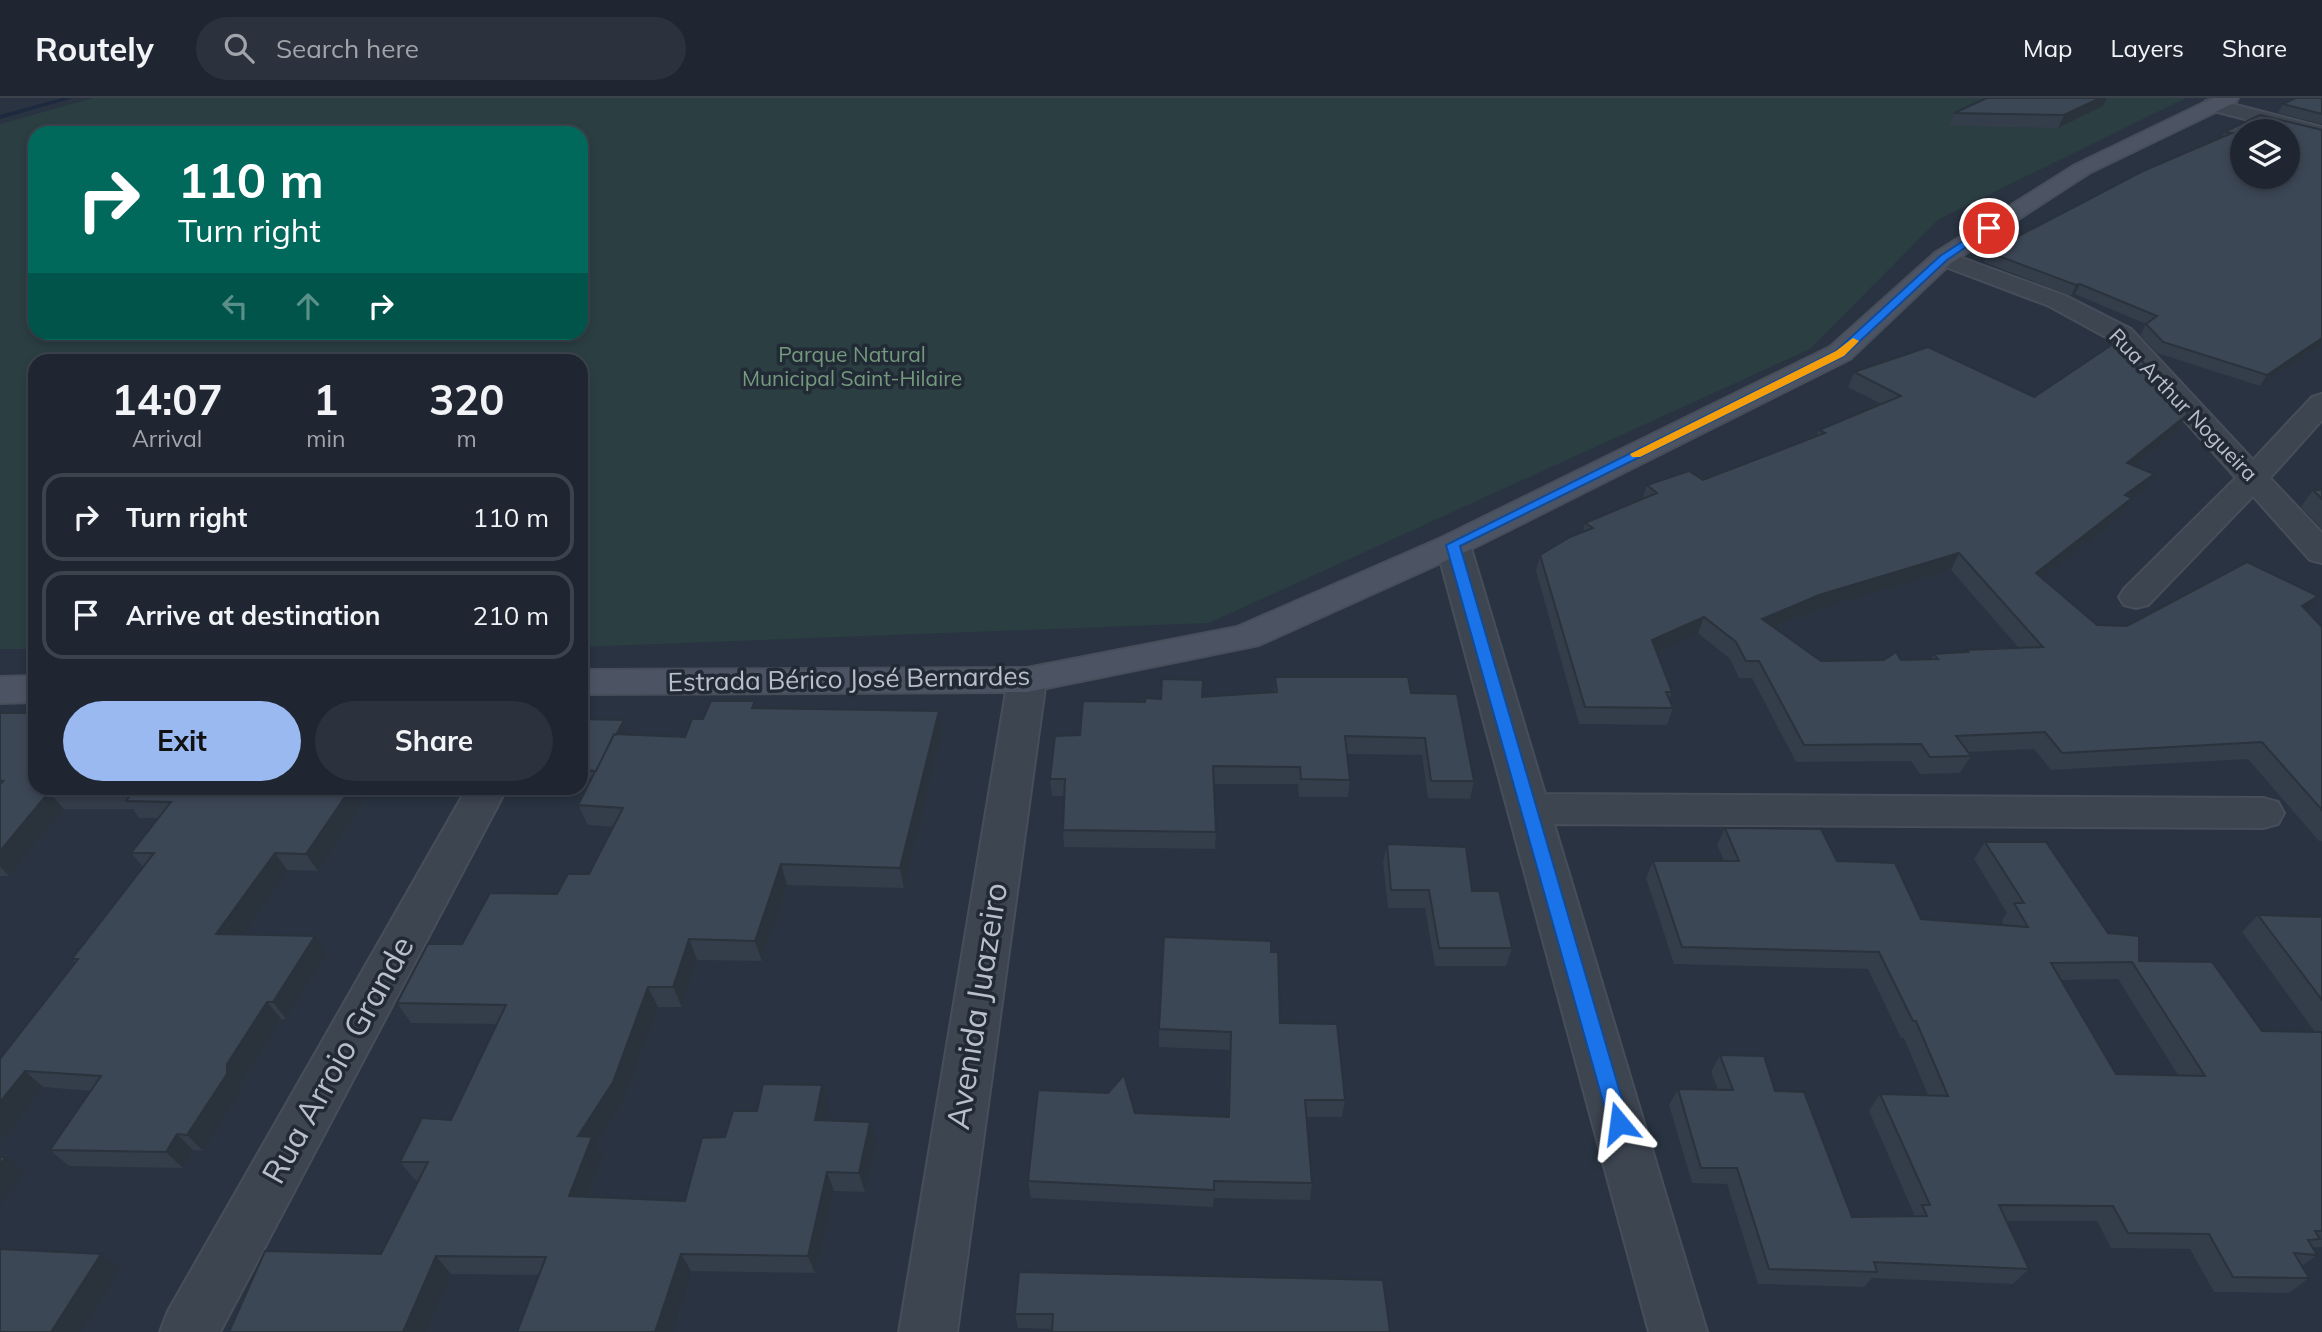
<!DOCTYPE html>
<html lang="en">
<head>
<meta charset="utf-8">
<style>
  body { margin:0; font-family:Mulish,sans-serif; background:#2c323d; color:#f1f3f6; height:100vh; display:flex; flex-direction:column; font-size:26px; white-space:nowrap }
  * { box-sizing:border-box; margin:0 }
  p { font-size:23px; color:#a1a5ab }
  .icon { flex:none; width:38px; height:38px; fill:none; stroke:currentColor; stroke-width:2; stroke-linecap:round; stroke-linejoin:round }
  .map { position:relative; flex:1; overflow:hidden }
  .panel { position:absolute; left:28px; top:256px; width:560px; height:441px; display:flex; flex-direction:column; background:#1f2631; border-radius:21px; box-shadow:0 4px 10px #0003,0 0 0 2px #3c434d }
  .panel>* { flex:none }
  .guide { position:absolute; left:28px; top:28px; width:560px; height:214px; border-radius:21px; box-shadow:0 4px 10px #0003,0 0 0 2px #3c434d; background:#00695c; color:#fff; overflow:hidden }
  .buttons { position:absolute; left:2230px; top:21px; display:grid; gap:14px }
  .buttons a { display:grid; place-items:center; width:70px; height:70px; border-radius:50%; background:#1f2631; box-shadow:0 4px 10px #0003,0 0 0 2px #3c434d; font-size:35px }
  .pin { position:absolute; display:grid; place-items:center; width:60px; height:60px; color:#fff; margin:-30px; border:4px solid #fff; border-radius:50%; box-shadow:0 2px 7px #0007 }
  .me { position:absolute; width:77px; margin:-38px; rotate:344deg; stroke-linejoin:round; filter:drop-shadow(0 0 5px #0008) }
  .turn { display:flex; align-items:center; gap:24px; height:147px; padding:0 35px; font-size:32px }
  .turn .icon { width:91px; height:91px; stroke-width:2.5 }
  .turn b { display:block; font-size:49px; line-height:60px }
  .lanes { display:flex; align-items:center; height:66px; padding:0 35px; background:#0003; justify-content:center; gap:35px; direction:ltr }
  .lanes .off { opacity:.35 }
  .eta { display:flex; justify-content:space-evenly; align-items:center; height:119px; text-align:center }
  .eta b { font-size:42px; font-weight:700; line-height:49px }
  .action { display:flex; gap:14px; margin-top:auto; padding:14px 35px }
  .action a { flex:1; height:80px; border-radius:42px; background:#9ab9f0; color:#111; font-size:28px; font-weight:700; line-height:80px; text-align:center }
  .action a+a { background:#2c323d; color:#f1f3f6 }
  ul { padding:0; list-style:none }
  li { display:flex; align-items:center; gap:21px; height:88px; margin:0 14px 10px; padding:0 21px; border:4px solid #3c434d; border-radius:21px }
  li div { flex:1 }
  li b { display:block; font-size:26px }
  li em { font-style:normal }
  header { display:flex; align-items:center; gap:42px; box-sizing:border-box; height:98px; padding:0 35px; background:#1f2631; border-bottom:2px solid #3c434d }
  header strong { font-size:33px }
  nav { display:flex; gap:38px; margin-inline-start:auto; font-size:24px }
  .search { width:490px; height:63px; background:#2c323d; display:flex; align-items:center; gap:18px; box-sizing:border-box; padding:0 24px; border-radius:38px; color:#a1a5ab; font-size:26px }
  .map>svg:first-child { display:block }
</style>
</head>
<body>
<header>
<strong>Routely</strong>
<div class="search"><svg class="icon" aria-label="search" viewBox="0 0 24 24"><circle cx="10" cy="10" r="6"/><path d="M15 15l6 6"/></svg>Search here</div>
<nav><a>Map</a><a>Layers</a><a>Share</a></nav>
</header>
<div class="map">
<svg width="2322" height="1234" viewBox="0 0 2322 1234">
  <rect width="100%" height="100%" fill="#293341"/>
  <path fill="#2b3e42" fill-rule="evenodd" d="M93,0h2093l-247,121 -129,130 -601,274 -628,24v-287h-546v289h-35v-525zM35,35h546v199h-546z"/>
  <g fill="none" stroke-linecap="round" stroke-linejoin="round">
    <polygon fill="#1d293e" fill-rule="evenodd" points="62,0 73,0 0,21 0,17"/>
    <defs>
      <g id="street">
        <polygon points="2213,1 2322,29 2322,41 2206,11 2203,7 2206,3"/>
        <polygon points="1943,153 2066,198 2131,231 2253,362 2312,299 2322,296 2322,322 2270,380 2322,435 2322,465 2310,462 2253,398 2148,507 2136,510 2124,507 2119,499 2124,491 2236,380 2113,243 2049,208 1935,165 1931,160 1935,155"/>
        <polygon points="1453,437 1465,440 1470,447 1545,696 2263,700 2278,704 2284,715 2278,726 2263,730 1554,726 1707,1234 1649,1234 1436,447 1441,440"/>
        <polygon points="1027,570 1040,573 1046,582 957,1234 899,1234 1008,582 1014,573"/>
        <polygon points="467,690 507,690 220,1234 160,1234 168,1213"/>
      </g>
      <g id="secondary">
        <polygon points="2214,0 2238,0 2236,4 2089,75 1951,165 1850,261 1465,454 1259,547 1027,594 581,596 581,572 1027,570 1237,529 1441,440 1830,249 1935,155 2075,67"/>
        <polygon points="35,578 35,604 0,605 0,579"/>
      </g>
    </defs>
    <use href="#street" stroke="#474e5a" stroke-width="4"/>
    <use href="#secondary" stroke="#474e5a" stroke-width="4"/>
    <use href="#street" fill="#3d4551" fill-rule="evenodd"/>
    <use href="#secondary" fill="#4c5463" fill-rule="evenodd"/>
  </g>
  <g fill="#343d4a" fill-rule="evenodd">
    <polygon points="1987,0 2107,0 2103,8 2058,30 1949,28 1954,15"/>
    <polygon points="2322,0 2322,26 2278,15 2283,6"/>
    <polygon points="2322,32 2322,246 2260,288 2157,255 2140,237 2146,226 2075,196 2071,198 1984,164 1988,154 2222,39 2224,34"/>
    <path d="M1854,274l180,25 154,17 -10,15 -45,37 11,24 -13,9 -8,15 -81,63 55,48 30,1 191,-30 -11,15 15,16v214h-3l-71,-82 -197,11 -17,-21 -66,3 3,4 -11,17 -40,1 -9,-13 -115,1 -44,-84h-13l-9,-19 -32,-26 -41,19 15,40 -3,7 4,9 -6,17 -88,-1 -43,-153 4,-16 43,-23 2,-9 57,-24 5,-14 56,-5 113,-43 3,-7 62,-26 -33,-17zM1951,472l68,78 -53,2 -2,3 -30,1 -3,5 -110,2 -47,-33 38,-17z"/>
    <polygon points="2313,392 2322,392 2322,431 2301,409"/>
    <polygon points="1275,579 1411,595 1474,683 1470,701 1428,700 1422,657 1347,656 1350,682 1348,699 1299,699 1298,686 1214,686 1216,734 1215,751 1064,749 1063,732 1065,698 1052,698 1050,681 1080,637 1145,604 1161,601 1274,594"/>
    <polygon points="757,610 939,613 942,633 904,790 787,787 762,863 697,862 682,909 658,909 623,1003 596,1046 603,1058 588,1098 685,1103 725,1039 757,1013 828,1007 825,1022 876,1043 865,1094 834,1093 815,1175 691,1173 539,1177 451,1176 426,1234 229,1234 381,1156 418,1083 415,1082 400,1064 451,1022 496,926 411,925 397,905 462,846 557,796 589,776 613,729 588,727 578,707 591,681 581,681 581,621 624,622 627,631 624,637 685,639 703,621"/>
    <polygon points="0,615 35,690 354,690 353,691 362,705 318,773 287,772 241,836 327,855 286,921 281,921 242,982 241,992 203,1053 193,1052 183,1070 69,1068 50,1052 91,993 43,989 0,1045 0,961 76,865 72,861 143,769 131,755 158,720 139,720 133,711 64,711 9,778 0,778"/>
    <path d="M1725,730l112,33 84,58 83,7 -2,-6 5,-7 -33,-54 11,-17 123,91 31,28 123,70 53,1 -73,-100 16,-17 64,2v330h-10l5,8 -15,11 7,12 -20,15 -75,-1 -24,-43 -79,-1 -14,-27h-90l22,48 -16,15 -141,-6 -8,9 -106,-3 -31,-100 -35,-1 -23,-78 9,-16 40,1 -7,-18 9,-17 55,36 77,126 60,-1 2,-2 -45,-103 11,-17 48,1 -24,-57h-3l-33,-69 -194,-5 -28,-86 7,-17h71l-7,-16zM2118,881l60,96 -62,-1 -55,-94z"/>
    <polygon points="1387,746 1472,793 1512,850 1506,868 1435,868 1425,810 1388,810 1383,764"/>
    <polygon points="1271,854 1280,925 1345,1002 1342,1019 1307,1019 1312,1085 1310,1102 1214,1100 1213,1109 1031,1100 1028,1083 1135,1015 1228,1019 1229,952 1159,949 1159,931"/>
    <polygon points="1383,1182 1052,1231 1018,1230 1015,1216"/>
  </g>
  <g fill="#2a323c">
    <polygon points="2100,0 2107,0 2103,8 2058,30 2064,17"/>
    <polygon points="2080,186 2075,196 2071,198 2076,187"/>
    <polygon points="2322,240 2322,246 2260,288 2267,277"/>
    <polygon points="2188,316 2178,331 2118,381 2127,365"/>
    <polygon points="2154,376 2144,392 2131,401 2123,416 2027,491 2036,475 2125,397"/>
    <polygon points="1959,455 1951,472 1812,513 1755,538 1762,521 1819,497"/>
    <polygon points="2318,498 2306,515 2302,508"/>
    <polygon points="1704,519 1698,535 1647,559 1652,542"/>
    <polygon points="939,613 942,633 904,790 900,770"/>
    <polygon points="624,622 627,631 601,682 597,673"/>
    <polygon points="333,690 354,690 353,691 362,705 318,773 306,756"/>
    <polygon points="49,694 64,711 9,778 0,768 0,753"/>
    <polygon points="275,755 287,772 230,853 216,836"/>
    <polygon points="781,766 787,787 762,863 755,843"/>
    <polygon points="315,838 327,855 286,921 273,904"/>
    <polygon points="689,841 697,862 682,909 673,889"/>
    <polygon points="648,889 658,909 623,1003 596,1046 603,1058 581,1116 569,1098 578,1038"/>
    <polygon points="267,904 281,921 242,982 241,992 203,1053 187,1037 227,966"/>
    <polygon points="25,973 43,989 0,1045 0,1004"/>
    <polygon points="822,987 828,1007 821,1041 815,1022"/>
    <polygon points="870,1024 876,1043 865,1094 859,1075"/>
    <polygon points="177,1036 193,1052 183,1070 166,1054"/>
    <polygon points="6,1059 25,1075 0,1107 0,1066"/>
    <polygon points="827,1074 834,1093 815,1175 808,1158"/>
    <polygon points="101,1156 120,1171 80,1234 51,1234"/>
    <polygon points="681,1156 691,1173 672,1234 655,1234"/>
    <polygon points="436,1158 451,1176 426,1234 403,1234"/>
  </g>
  <g fill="#3c4756" stroke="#2a323c" stroke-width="2" fill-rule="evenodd">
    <polygon points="1987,0 2100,0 2064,17 1954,15"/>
    <polygon points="2296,0 2322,0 2322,16 2283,6"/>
    <path d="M2260,17l62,15v208l-55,37 -104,-33 -17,-18 11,-8 -77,-32 -4,1 -88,-33 155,-81 89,-38 -8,-1zM2242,33h45v46h-45z"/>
    <path d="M2122,240l66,76 -61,49 27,11 -29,21 7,3 -96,75 61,52 30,1 120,-64 71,34 -16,10 20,21v183l-60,-68 -200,11 -17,-21 -89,4 15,20 -41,1 -9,-13 -117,1 -45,-84h-13l-10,-19 -32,-25 -52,23 20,52h-6l7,16 -88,-1 -45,-152 30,-18 23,-9 -8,-5 72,-30 -10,-8 42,-14 14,9 122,-47 -6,-3 82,-34 -47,-24 74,-25 106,50zM1959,455l84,94 -77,3 2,2 -34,2 4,5 -37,1 -5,-8 -12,8 -63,1 -59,-42 57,-24z"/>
    <polygon points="2313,392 2322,392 2322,401"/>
    <polygon points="1275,579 1408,579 1411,595 1457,596 1474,683 1431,683 1425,640 1345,638 1350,682 1301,681 1300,669 1213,668 1216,734 1063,732 1065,681 1050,681 1055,638 1080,637 1083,603 1145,604 1145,600 1161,601 1162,581 1203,582 1202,599 1277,594"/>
    <polygon points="711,603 755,603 752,610 939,613 900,770 781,766 755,843 689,841 673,889 648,889 613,984 578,1038 592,1039 569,1098 685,1103 702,1040 725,1039 733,1013 757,1013 763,986 822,987 815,1022 870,1024 859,1075 827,1074 808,1158 681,1156 655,1234 517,1234 546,1159 436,1158 403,1234 229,1234 265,1153 381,1156 428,1064 400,1064 422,1020 451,1022 506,907 397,905 428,846 462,846 490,795 557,796 568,776 589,776 623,710 578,707 614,636 685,639 692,621 703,621"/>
    <polygon points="0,615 35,615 35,690 351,690 306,756 275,755 216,836 315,838 273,904 267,904 227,966 227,976 187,1037 177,1036 166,1054 50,1052 101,978 25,973 0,1004 0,961 78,861 72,861 154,755 131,755 171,704 126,703 132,695 49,694 0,753 0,687 3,683 0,683"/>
    <polygon points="581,621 624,622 616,637 614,636 596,673 581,672"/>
    <path d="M1725,730l96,1 16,32 58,2 26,56 107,8 -14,-24h10l-39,-61h61l62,91 31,3v25l73,1 50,69 60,1v199h-7l5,8 -12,1 9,15 -23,-2 15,25 -76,-1 -24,-43 -81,-1 -15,-27 -114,-1 30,64 -155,-7 3,10 -108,-3 -32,-101h-36l-23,-79 55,1 -13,-35 44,1 11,35 29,1 48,125 75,-1 -5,-11h8l-50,-111 68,2 -32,-75h-3l-34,-69 -197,-5 -29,-86h86zM2132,864l39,61 34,53 -89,-2 -65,-111z"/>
    <polygon points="1387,746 1466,749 1472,793 1499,793 1512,850 1439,850 1429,792 1391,792"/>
    <polygon points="2258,817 2322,819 2322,902"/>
    <polygon points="1164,839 1271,843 1271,854 1278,854 1280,925 1337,926 1345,1002 1305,1002 1312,1085 1214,1083 1214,1092 1028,1083 1038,992 1108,995 1124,977 1135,1015 1229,1019 1231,934 1159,931"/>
    <polygon points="0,1059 6,1059 0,1066"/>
    <polygon points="0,1151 101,1156 51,1234 0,1234"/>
    <polygon points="1019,1174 1383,1182 1390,1234 1052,1234 1053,1216 1015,1216"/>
  </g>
  <polygon fill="#1a73e8" stroke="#114b97" stroke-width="2" points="1986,128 1994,130 1947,162 1844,258 1460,448 1629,1025 1626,1032 1619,1035 1611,1032 1446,447 1836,253 1940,158"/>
  <polygon fill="#f59e0b" points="1853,240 1859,243 1844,258 1640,359 1632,359 1630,356 1836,253"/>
  <g text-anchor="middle" stroke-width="7" stroke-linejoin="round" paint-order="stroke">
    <g font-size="21" fill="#749a7d" stroke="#222a36">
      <text x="852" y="264">Parque Natural<tspan x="852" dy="24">Municipal Saint-Hilaire</tspan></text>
    </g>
    <g font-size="21" fill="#bac0cb" stroke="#222a36">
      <text transform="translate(2183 307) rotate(46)" y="7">Rua Arthur Nogueira</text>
    </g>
    <g font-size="26" fill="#bac0cb" stroke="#222a36">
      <text transform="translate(849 581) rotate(-1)" y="9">Estrada Bérico José Bernardes</text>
    </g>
    <g font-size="32" fill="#bac0cb" stroke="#222a36">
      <text transform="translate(977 908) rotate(-81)" y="11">Avenida Juazeiro</text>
      <text transform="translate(338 962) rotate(-61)" y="11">Rua Arroio Grande</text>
    </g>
  </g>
</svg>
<div class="buttons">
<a><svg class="icon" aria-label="layers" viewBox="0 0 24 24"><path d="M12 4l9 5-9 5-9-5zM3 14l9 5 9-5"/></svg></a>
</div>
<div class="pin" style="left:1989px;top:130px;background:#d93025"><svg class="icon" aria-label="arrive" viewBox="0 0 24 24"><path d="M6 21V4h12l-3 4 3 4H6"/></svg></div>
<svg class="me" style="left:1619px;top:1025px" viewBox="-20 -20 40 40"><path d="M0-17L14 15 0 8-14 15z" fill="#1a73e8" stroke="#fff" stroke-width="4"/></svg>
<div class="guide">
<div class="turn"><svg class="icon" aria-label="right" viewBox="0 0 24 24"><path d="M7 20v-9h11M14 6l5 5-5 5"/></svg><div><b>110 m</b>Turn right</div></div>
<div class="lanes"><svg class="icon off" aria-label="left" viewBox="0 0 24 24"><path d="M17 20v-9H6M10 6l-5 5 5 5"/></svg><svg class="icon off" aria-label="ahead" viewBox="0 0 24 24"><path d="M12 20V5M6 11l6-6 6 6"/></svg><svg class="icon" aria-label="right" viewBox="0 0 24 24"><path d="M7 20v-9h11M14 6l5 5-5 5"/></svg></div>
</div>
<section class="panel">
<div class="eta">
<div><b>14:07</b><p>Arrival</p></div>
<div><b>1</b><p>min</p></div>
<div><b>320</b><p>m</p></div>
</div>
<ul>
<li><svg class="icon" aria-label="right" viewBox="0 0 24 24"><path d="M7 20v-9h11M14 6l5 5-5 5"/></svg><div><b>Turn right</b></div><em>110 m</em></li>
<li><svg class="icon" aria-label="arrive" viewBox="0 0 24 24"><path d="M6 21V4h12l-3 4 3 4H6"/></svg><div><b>Arrive at destination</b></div><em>210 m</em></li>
</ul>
<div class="action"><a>Exit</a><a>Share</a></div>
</section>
</div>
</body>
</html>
